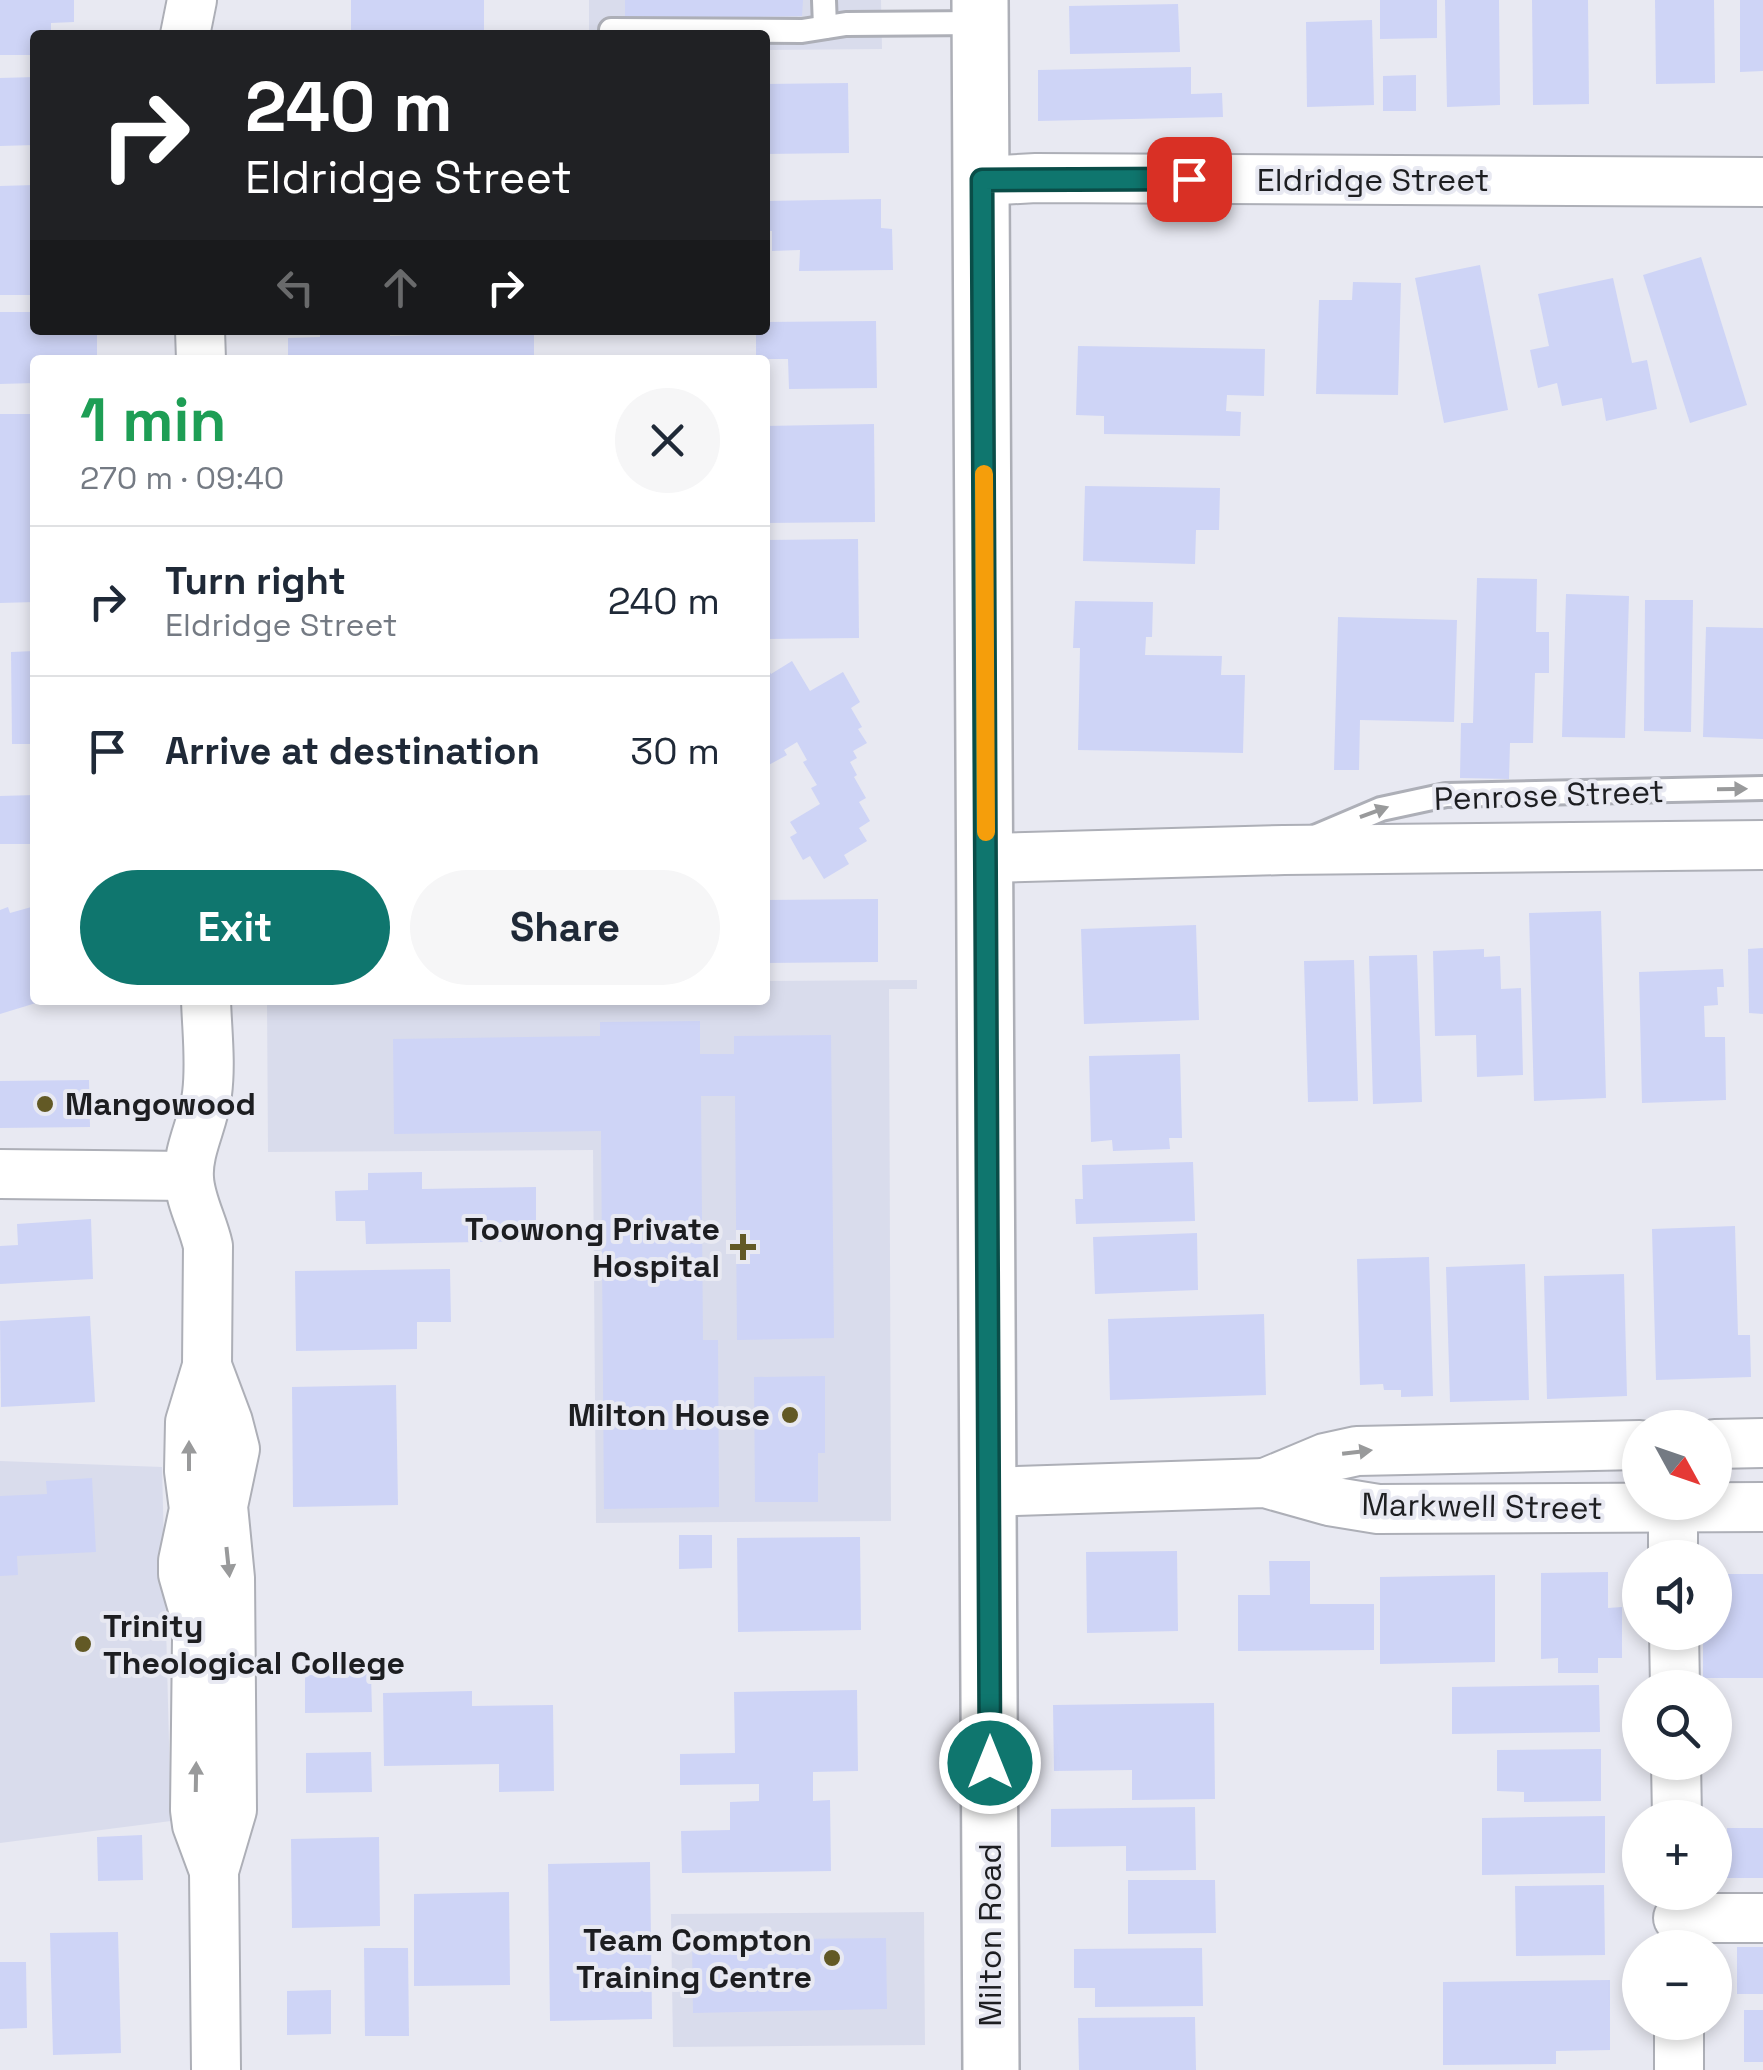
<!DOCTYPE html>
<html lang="en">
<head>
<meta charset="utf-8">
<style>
  body { margin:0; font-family:"Space Grotesk",sans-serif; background:#f6f6f7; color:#1f2937; height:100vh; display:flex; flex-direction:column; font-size:38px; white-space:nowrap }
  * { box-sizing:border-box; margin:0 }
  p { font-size:32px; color:#747a83 }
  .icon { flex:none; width:55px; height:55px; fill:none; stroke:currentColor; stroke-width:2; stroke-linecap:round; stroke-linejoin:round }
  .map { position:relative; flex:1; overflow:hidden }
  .side { position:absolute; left:30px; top:355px; width:740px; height:650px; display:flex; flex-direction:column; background:#fff; border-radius:10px; box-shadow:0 5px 15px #0003 }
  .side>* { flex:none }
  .guide { position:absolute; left:30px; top:30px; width:740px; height:305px; border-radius:10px; box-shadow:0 5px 15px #0003; background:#202124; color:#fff; overflow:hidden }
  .needle { width:65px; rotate:130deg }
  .tools { position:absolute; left:1622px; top:1410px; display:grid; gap:20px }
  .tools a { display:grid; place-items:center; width:110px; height:110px; border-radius:50%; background:#fff; box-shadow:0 5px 15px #0003; font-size:50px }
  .pin { position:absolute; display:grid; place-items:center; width:85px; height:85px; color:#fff; margin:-42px; border-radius:20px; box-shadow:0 5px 15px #0006 }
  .me { position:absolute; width:110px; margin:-55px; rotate:0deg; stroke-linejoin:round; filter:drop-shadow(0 0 8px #0008) }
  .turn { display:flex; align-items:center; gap:35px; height:210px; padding:0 50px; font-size:45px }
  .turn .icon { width:130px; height:130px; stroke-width:2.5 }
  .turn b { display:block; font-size:70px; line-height:85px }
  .lanes { display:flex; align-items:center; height:95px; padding:0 50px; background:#0003; justify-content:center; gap:50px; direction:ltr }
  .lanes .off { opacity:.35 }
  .round { display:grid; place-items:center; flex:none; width:105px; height:105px; border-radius:52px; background:#f6f6f7 }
  .headline { display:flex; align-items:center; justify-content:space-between; height:170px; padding:0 50px }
  h1 { font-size:60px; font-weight:700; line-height:75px; color:#1e9e55 }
  .cta { display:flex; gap:20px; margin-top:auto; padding:20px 50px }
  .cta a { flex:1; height:115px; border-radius:60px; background:#0f766e; color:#fff; font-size:40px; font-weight:700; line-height:115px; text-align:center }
  .cta a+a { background:#f6f6f7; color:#1f2937 }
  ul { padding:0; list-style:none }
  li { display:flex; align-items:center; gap:30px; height:150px; padding:0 50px; border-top:2px solid #e0e1e3 }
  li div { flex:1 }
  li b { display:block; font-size:38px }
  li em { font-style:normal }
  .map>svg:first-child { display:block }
</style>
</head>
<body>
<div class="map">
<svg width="1763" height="2070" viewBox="0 0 1763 2070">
  <rect width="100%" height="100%" fill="#e8e9f2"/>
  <g fill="#d9dcec">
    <polygon points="589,0 881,0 882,49 765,50 765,35 589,35"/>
    <polygon points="917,980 917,989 889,989 891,1521 596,1523 593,1150 268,1152 267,1000 765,1000 765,981"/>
    <polygon points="0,1461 162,1467 171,1821 0,1843"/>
    <polygon points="924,1912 925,2045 673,2047 671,1914"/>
  </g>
  <g fill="#ced4f6">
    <polygon points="0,0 74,0 74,22 51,23 51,35 35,35 35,55 0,55"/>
    <rect x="351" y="0" width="133" height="35"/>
    <polygon points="625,0 803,0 802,16 625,19"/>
    <polygon points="1380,0 1437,0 1437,38 1380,39"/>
    <polygon points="1445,0 1499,0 1500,105 1447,107"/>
    <polygon points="1532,0 1588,0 1589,104 1533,105"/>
    <polygon points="1655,0 1714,0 1715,83 1656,84"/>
    <polygon points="1740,0 1763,0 1763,71 1740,72"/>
    <polygon points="1178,4 1180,52 1070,54 1069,6"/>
    <polygon points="1372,20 1374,105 1307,107 1306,22"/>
    <polygon points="1191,67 1191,94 1222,93 1223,117 1038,121 1038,70"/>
    <polygon points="1416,75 1416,111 1383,111 1383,76"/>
    <polygon points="35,77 35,145 0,146 0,78"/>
    <polygon points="848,83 849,153 765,154 765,84"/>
    <polygon points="35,185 35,295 0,295 0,186"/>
    <polygon points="881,199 881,228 892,229 893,270 799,271 800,250 772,251 772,231 765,231 765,201"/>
    <polygon points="1701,257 1747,405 1690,423 1643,275"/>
    <polygon points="1480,265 1508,410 1444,423 1415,278"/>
    <polygon points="1613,278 1632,363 1647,360 1657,409 1606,421 1602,398 1562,406 1557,383 1538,388 1530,350 1549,346 1538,294"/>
    <polygon points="1353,282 1401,283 1398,395 1316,394 1319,300 1352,300"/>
    <polygon points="0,312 35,312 35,330 97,330 97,360 35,360 35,383 0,384"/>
    <polygon points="876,321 877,388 789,389 788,359 756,359 756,330 765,330 765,322"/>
    <polygon points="320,330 390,330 390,336 428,335 428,330 507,330 508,334 534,334 534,360 288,360 288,338 320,337"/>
    <polygon points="1078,346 1265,349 1264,396 1227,395 1226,411 1241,412 1240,436 1104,434 1104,416 1076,415"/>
    <polygon points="0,414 35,414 35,602 0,603"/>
    <polygon points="874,424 875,522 765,523 765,426"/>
    <polygon points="1085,486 1220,488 1219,530 1196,530 1195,564 1083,561"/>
    <polygon points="858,539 859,638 765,639 765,540"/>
    <polygon points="1477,578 1537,579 1536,632 1549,632 1549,673 1535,673 1533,743 1510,743 1509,779 1460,778 1461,723 1473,723"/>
    <polygon points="1566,594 1629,596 1625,738 1562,737"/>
    <polygon points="1645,600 1693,600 1691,732 1644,731"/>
    <polygon points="1075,601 1153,602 1152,637 1146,637 1145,655 1222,656 1221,675 1245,675 1243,753 1078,750 1080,648 1073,648"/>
    <polygon points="1338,617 1457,620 1454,722 1360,720 1359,770 1334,770"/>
    <polygon points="1706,627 1763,628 1763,739 1703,737"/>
    <polygon points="35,651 35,744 12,744 11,652"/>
    <polygon points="792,661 810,691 843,672 860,702 851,708 862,727 858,729 867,743 853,751 857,758 850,762 857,775 854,777 866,798 859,802 870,821 859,828 867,841 844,855 849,864 824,879 810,856 803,860 790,837 797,833 790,822 820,804 811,788 817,785 803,762 807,760 797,742 784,750 787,755 765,767 765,664 771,674"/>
    <polygon points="35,795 35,844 0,844 0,796"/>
    <polygon points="878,899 878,962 765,963 765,900"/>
    <polygon points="35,906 34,996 36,1003 0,1014 0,910 8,907 10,913"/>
    <polygon points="1601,911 1606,1098 1534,1101 1529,913"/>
    <polygon points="1196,925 1199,1020 1084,1024 1081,929"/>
    <polygon points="1763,948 1763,1014 1749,1013 1748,949"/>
    <polygon points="1484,949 1484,957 1500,956 1501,989 1521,988 1523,1075 1477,1077 1476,1035 1435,1036 1433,951"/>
    <polygon points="1417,955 1422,1102 1373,1104 1369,956"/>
    <polygon points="1354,960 1358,1101 1308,1102 1304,961"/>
    <polygon points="1723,969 1724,987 1717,987 1718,1005 1704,1006 1705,1037 1725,1037 1726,1100 1642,1103 1639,972"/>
    <polygon points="700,1021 700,1054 734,1054 734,1036 831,1035 834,1338 737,1340 735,1096 701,1096 703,1340 718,1340 719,1507 604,1509 601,1131 394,1134 393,1039 600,1036 600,1022"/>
    <polygon points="1180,1054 1182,1138 1169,1138 1170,1149 1113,1151 1112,1140 1091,1142 1089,1056"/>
    <polygon points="89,1080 90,1127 0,1128 0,1081"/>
    <polygon points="1193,1162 1195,1221 1076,1224 1075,1199 1083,1199 1082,1165"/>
    <polygon points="422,1172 422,1189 536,1187 536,1241 366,1244 365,1221 336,1221 335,1191 368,1190 368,1173"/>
    <polygon points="91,1219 93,1279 0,1284 0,1246 18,1245 17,1224"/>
    <polygon points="1735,1226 1738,1335 1750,1335 1751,1377 1656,1380 1652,1229"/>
    <polygon points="1197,1233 1198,1290 1095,1294 1093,1237"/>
    <polygon points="1429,1257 1433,1396 1401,1397 1401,1390 1384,1390 1383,1384 1360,1385 1357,1259"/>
    <polygon points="1525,1264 1529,1400 1450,1402 1446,1267"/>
    <polygon points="450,1269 451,1322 417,1322 417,1349 296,1351 295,1271"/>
    <polygon points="1624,1274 1627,1396 1547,1399 1544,1276"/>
    <polygon points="1264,1314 1266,1395 1110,1400 1108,1319"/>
    <polygon points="90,1316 95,1402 1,1407 0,1321"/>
    <polygon points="825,1376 825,1453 818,1453 818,1502 755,1502 754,1377"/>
    <polygon points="396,1385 398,1505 293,1507 292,1387"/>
    <polygon points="92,1478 96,1552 17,1556 18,1575 0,1576 0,1496 47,1494 46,1481"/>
    <polygon points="679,1535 712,1535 712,1568 679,1569"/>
    <polygon points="860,1537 861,1630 738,1632 737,1538"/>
    <polygon points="1177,1551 1178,1631 1087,1633 1086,1552"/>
    <polygon points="1269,1561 1310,1561 1310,1604 1374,1604 1374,1650 1238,1651 1238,1595 1270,1595"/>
    <polygon points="1608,1572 1608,1608 1622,1607 1622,1658 1598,1658 1598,1673 1558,1673 1558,1658 1541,1659 1541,1573"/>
    <polygon points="1715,1574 1763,1574 1763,1678 1703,1678 1703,1632 1715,1632"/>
    <polygon points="1495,1575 1495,1662 1380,1664 1380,1577"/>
    <polygon points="371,1674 372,1712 305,1713 305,1675"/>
    <polygon points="1599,1685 1600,1732 1452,1734 1452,1687"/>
    <polygon points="857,1690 858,1771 813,1772 813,1801 830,1800 831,1871 682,1873 681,1831 730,1830 730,1802 759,1801 759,1784 680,1785 680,1754 735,1753 734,1692"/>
    <polygon points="472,1691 472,1706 553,1705 554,1791 499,1792 499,1764 384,1766 383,1693"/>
    <polygon points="1214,1703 1215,1799 1132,1800 1132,1770 1054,1771 1053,1705"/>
    <polygon points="1601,1749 1601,1801 1524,1802 1524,1792 1497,1791 1497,1750"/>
    <polygon points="371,1752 372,1792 306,1793 306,1753"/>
    <polygon points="1195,1807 1196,1870 1126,1871 1126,1846 1051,1847 1051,1809"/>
    <polygon points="1605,1816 1605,1873 1482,1875 1482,1818"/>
    <rect x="1727" y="1828" width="36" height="50"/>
    <polygon points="142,1835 143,1880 98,1881 97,1837"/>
    <polygon points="379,1837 380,1926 292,1928 291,1839"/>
    <polygon points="650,1862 652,2019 550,2021 548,1864"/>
    <polygon points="1128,1880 1215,1880 1216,1933 1128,1934"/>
    <polygon points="1604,1885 1605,1955 1516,1956 1515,1886"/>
    <polygon points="509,1892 510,1985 414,1986 414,1894"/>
    <polygon points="118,1932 121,2053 53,2055 50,1933"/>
    <polygon points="886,1938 887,2009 693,2013 692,1940"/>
    <rect x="1737" y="1947" width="26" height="47"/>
    <polygon points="364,1948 408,1948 409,2036 365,2036"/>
    <polygon points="1202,1948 1203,2006 1095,2007 1095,1988 1074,1988 1074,1949"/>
    <polygon points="0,1962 26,1962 27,2028 0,2029"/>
    <polygon points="1610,1980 1610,2050 1556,2051 1556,2064 1443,2065 1443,1982"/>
    <polygon points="331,1990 331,2034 287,2035 287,1991"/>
    <rect x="1744" y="2010" width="19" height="52"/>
    <polygon points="1195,2017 1196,2070 1079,2070 1078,2018"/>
  </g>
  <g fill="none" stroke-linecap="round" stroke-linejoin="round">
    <defs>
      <g id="lane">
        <polyline points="824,0 825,27"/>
        <polyline points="611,30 802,31 846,24 979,23"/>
        <polyline points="1315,837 1381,809 1446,795 1763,788"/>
      </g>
      <g id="street">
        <polyline points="185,35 192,0"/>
        <polyline points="982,181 1036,178 1763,182"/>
        <polyline points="200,330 201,360"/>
        <polyline points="986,858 1284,850 1763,845"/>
        <path d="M206,1000c1,31 5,63 1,94 -3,28 -20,56 -18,84 1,23 14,45 19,68l-1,120 -17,56 -1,49 5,38 -11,52v13l12,42 2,23 -2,171 2,15 17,46"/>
        <polyline points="0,1174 188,1176"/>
        <polyline points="207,1366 228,1422 235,1449 223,1506 230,1578 232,1810 214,1871 216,2070"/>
        <polyline points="1715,1444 1763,1443"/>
        <polyline points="1265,1483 1325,1458 1357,1451 1640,1445"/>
        <polyline points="988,1492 1265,1483 1329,1501 1378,1509 1763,1507"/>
        <polyline points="1673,1507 1673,1558"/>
        <polyline points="1674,1632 1675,1688"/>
        <polyline points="1676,1762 1677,1818"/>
        <polyline points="1678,1918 1763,1918"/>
        <polyline points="1679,2022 1679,2070"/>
      </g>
      <polyline id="primary" points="980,0 991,2070"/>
    </defs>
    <use href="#lane" stroke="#adafb7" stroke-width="28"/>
    <use href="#street" stroke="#adafb7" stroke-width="52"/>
    <use href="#primary" stroke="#adafb7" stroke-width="60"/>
    <use href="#lane" stroke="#fff" stroke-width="22"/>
    <use href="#street" stroke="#fff" stroke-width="48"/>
    <use href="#primary" stroke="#fff" stroke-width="55"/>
  </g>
  <defs><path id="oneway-solid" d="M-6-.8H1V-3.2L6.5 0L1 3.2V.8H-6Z" transform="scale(2.5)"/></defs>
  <g fill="#999a9b">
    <use href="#oneway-solid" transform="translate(1732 789) rotate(-1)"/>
    <use href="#oneway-solid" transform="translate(1374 812) rotate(-20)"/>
    <use href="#oneway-solid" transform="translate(1357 1452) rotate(-7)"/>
    <use href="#oneway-solid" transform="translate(189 1456) rotate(-90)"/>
    <use href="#oneway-solid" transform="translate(228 1562) rotate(84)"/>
    <use href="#oneway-solid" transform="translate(196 1777) rotate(-89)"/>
  </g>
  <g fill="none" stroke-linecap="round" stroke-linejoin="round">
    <defs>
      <polyline id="route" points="990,1763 982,180 1189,179"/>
    </defs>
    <use href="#route" stroke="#0a4d48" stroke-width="25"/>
    <use href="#route" stroke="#0f766e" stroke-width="18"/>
    <polyline stroke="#f59e0b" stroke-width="18" points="984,474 986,832"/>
  </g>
  <g fill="#625925" stroke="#e8e9f2" stroke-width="4">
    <circle cx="45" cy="1104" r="10"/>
    <path d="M738 1232h10v10h10v10h-10v10h-10v-10h-10v-10h10z"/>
    <circle cx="790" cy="1415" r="10"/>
    <circle cx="83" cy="1644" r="10"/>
    <circle cx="832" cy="1958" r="10"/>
  </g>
  <g text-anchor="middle" stroke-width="8" stroke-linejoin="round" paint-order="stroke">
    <g font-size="32" fill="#1d1e21" stroke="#e8e9f2">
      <text x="1373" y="191">Eldridge Street</text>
      <text transform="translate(1549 795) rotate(-2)" y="11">Penrose Street</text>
      <text transform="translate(1482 1506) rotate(1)" y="11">Markwell Street</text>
      <text transform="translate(990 1935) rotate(-90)" y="11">Milton Road</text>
    </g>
    <g font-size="32" font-weight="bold" fill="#1d1e21" stroke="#e8e9f2" text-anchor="end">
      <text x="65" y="1115" text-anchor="start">Mangowood</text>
      <text x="720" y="1240">Toowong Private<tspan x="720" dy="37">Hospital</tspan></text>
      <text x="770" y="1426">Milton House</text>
      <text x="103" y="1637" text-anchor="start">Trinity<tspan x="103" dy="37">Theological College</tspan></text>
      <text x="812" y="1951">Team Compton<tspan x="812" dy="37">Training Centre</tspan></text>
    </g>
  </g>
</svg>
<div class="tools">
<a><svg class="needle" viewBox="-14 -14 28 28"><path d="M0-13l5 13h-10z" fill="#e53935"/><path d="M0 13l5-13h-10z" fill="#747a83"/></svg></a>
<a><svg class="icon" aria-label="sound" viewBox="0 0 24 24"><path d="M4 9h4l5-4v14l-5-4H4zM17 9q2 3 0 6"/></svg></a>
<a><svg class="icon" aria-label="search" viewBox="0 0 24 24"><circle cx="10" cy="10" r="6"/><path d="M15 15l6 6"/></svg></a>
<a>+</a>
<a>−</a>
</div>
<div class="pin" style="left:1189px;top:179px;background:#d93025"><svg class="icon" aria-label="arrive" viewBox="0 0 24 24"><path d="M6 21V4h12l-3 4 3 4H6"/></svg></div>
<svg class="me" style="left:990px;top:1763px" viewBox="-20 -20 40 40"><circle r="17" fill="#0f766e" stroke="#fff" stroke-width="3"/><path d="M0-11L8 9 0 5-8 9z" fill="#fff"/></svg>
<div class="guide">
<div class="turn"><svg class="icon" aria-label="right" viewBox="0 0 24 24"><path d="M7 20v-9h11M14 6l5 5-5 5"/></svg><div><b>240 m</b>Eldridge Street</div></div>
<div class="lanes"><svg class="icon off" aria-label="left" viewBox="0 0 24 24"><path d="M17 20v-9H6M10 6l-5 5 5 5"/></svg><svg class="icon off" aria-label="ahead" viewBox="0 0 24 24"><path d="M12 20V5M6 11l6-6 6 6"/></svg><svg class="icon" aria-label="right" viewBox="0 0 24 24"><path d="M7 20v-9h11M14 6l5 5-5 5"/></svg></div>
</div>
<section class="side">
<div class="headline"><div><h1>1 min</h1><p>270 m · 09:40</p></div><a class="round"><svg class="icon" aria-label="close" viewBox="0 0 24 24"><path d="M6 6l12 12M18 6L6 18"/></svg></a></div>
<ul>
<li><svg class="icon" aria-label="right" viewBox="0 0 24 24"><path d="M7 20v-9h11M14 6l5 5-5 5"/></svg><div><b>Turn right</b><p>Eldridge Street</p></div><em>240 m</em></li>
<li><svg class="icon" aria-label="arrive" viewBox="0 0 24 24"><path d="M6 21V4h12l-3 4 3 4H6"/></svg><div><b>Arrive at destination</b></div><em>30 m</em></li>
</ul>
<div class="cta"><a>Exit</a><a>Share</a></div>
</section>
</div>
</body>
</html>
